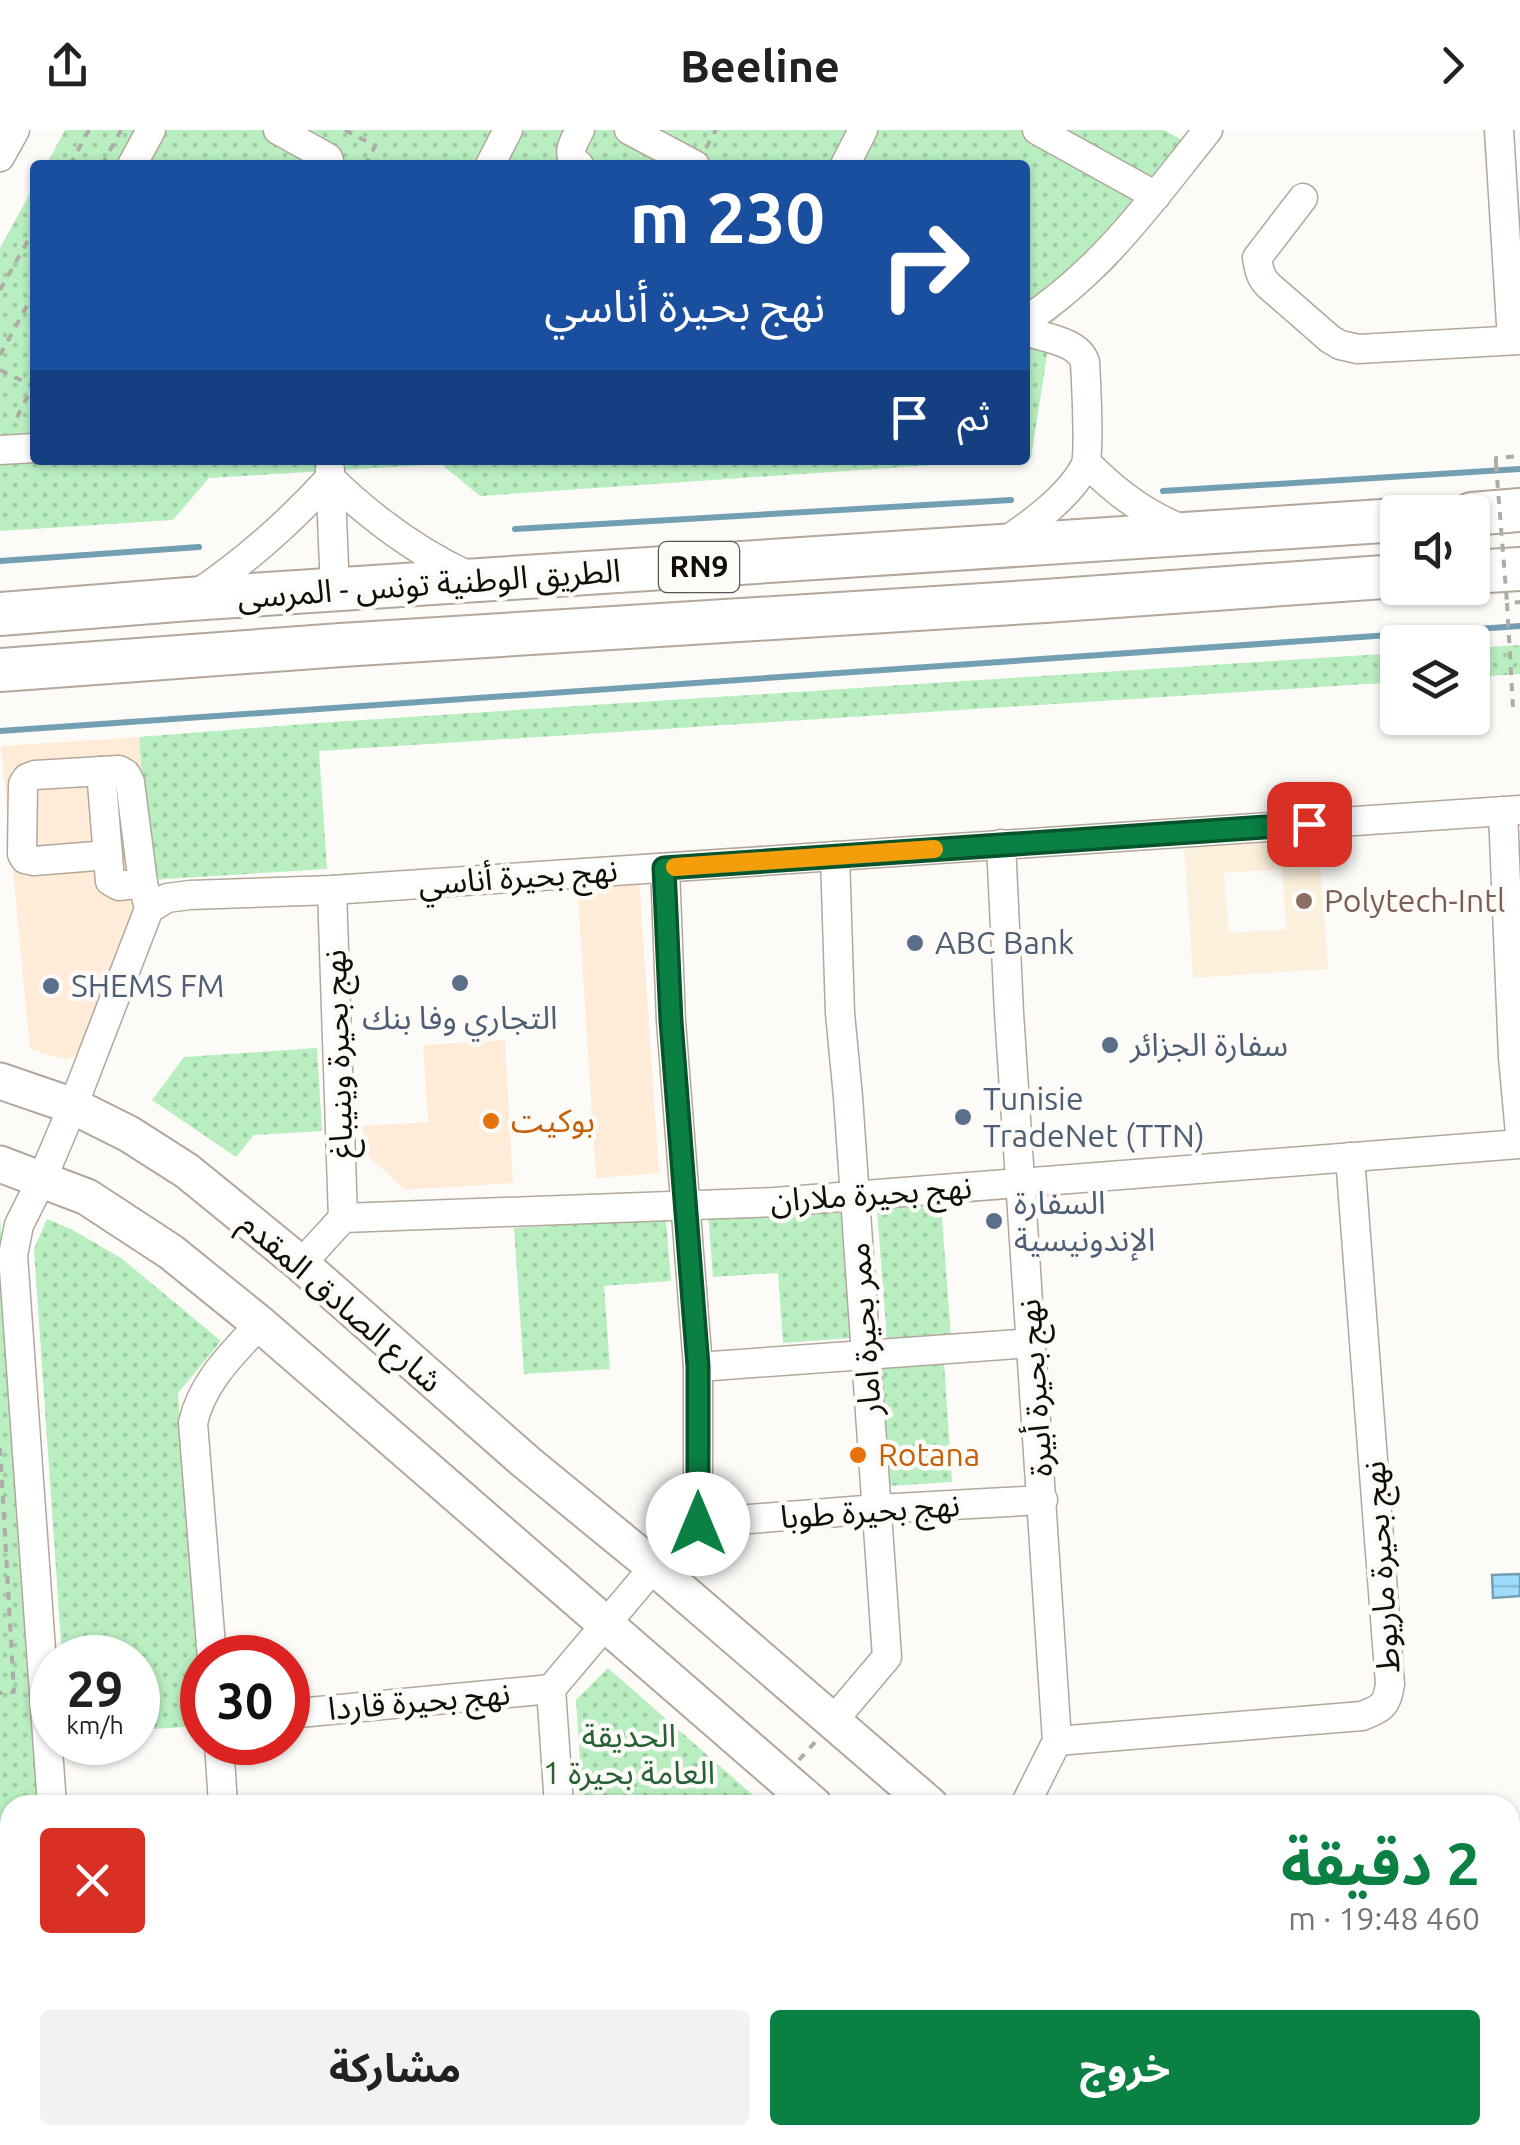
<!DOCTYPE html>
<html lang="ar">
<head>
<meta charset="utf-8">
<style>
  body { margin:0; font-family:Ubuntu,"Noto Sans Arabic",sans-serif; background:#f2f2f2; color:#202124; direction:rtl; height:100vh; display:flex; flex-direction:column; font-size:38px; white-space:nowrap }
  * { box-sizing:border-box; margin:0 }
  p { font-size:32px; color:#757577 }
  .icon { flex:none; width:55px; height:55px; fill:none; stroke:currentColor; stroke-width:2; stroke-linecap:round; stroke-linejoin:round }
  .map { position:relative; flex:1; overflow:hidden; direction:ltr }
  .side { position:absolute; left:0px; top:1665px; width:1520px; height:350px; display:flex; flex-direction:column; background:#fff; border-radius:30px 30px 0 0; box-shadow:0 2px 8px #0004; direction:rtl }
  .side>* { flex:none }
  .hud { position:absolute; left:30px; top:30px; width:1000px; height:305px; border-radius:10px; box-shadow:0 2px 8px #0004; direction:rtl; background:#1a4fa0; color:#fff; overflow:hidden }
  .tools { position:absolute; left:1380px; top:365px; display:grid; gap:20px }
  .tools a { display:grid; place-items:center; width:110px; height:110px; border-radius:10px; background:#fff; box-shadow:0 2px 8px #0004; font-size:50px }
  .speed { position:absolute; left:30px; top:1505px; display:flex; gap:20px; font-size:50px; font-weight:700; text-align:center }
  .speed>* { display:grid; place-content:center; width:130px; height:130px; border-radius:50%; background:#fff; box-shadow:0 2px 8px #0004; line-height:1 }
  .speed small { font-size:25px; font-weight:400 }
  .speed .limit { border:15px solid #d22; background:#fff; color:#111 }
  .pin { position:absolute; display:grid; place-items:center; width:85px; height:85px; color:#fff; margin:-42px; border-radius:20px; box-shadow:0 5px 15px #0006 }
  .me { position:absolute; width:110px; margin:-55px; rotate:0deg; stroke-linejoin:round; filter:drop-shadow(0 0 8px #0008) }
  .turn { display:flex; align-items:center; gap:35px; height:210px; padding:0 40px; font-size:45px }
  .turn .icon { width:130px; height:130px; stroke-width:2.5 }
  .turn b { display:block; font-size:70px; line-height:85px }
  .then { display:flex; align-items:center; height:95px; padding:0 40px; background:#0003; gap:20px; font-size:38px }
  .round { display:grid; place-items:center; flex:none; width:105px; height:105px; border-radius:10px; background:#f2f2f2 }
  .headline { display:flex; align-items:center; justify-content:space-between; height:170px; padding:0 40px }
  h1 { font-size:60px; font-weight:700; line-height:75px; color:#0b8043 }
  .cta { display:flex; gap:20px; margin-top:auto; padding:20px 40px }
  .cta a { flex:1; height:115px; border-radius:10px; background:#0b8043; color:#fff; font-size:40px; font-weight:700; line-height:115px; text-align:center }
  .cta a+a { background:#f2f2f2; color:#202124 }
  header { display:flex; justify-content:space-between; align-items:center; height:130px; padding:0 40px; background:#fff; font-size:45px; font-weight:700 }
  .map>svg:first-child { display:block }
</style>
</head>
<body>
<header><svg class="icon" aria-label="forward" viewBox="0 0 24 24"><path d="M9 5l7 7-7 7"/></svg>Beeline<svg class="icon" aria-label="share" viewBox="0 0 24 24"><path d="M12 15V3M7 8l5-5 5 5M5 13v7h14v-7"/></svg></header>
<div class="map">
<svg width="1520" height="2015" viewBox="0 0 1520 2015">
  <defs>
    <pattern id="green-dots" width="8" height="8" patternUnits="userSpaceOnUse" patternTransform="scale(2.5)"><rect width="8" height="8" fill="#b9eec1"/><path d="M2 2h.1M6 6h.1" fill="none" stroke="#9ecba4" stroke-width="1.8" stroke-linecap="round"/></pattern>
    <pattern id="water-rules" width="6" height="5" patternUnits="userSpaceOnUse" patternTransform="scale(2.5)"><rect width="6" height="5" fill="#9dddfc"/><path d="M0 2.5h6" fill="none" stroke="#86bcd7"/></pattern>
  </defs>
  <rect width="100%" height="100%" fill="#fdfbf8"/>
  <g fill="#feecd9">
    <polygon points="139,607 150,750 79,924 66,930 30,919 1,616"/>
    <polygon points="639,747 659,1043 596,1048 577,751"/>
    <polygon points="505,910 513,1053 405,1060 364,1022 362,996 428,992 423,915"/>
    <polygon points="1520,1888 1520,2015 607,2015 606,2005 1510,2005 1510,1889"/>
  </g>
  <path fill="#fbf0db" fill-rule="evenodd" d="M1318,704l10,135 -135,9 -9,-135zM1282,739l4,60 -57,4 -5,-60z"/>
  <g fill="url(#green-dots)">
    <polygon points="65,0 1164,0 1207,24 1113,139 1052,193 1031,328 1025,329 1025,35 46,35"/>
    <polygon points="35,54 35,330 1007,330 480,366 441,334 209,348 173,390 0,401 0,118"/>
    <polygon points="1520,515 1520,544 1473,547 1473,518"/>
    <polygon points="1397,523 1397,552 319,621 327,739 150,750 139,607 317,593"/>
    <polygon points="317,918 322,1001 254,1005 236,1027 152,970 184,927"/>
    <polygon points="840,1075 850,1208 783,1213 778,1143 713,1147 708,1084"/>
    <polygon points="941,1075 951,1207 887,1211 877,1079"/>
    <polygon points="0,1088 43,1675 10,1675 10,2005 67,2005 67,2015 0,2015"/>
    <polygon points="47,1089 71,1099 121,1128 221,1211 178,1263 201,1596 138,1600 138,1528 62,1527 34,1119"/>
    <polygon points="666,1089 671,1151 604,1156 610,1239 524,1244 514,1098"/>
    <polygon points="944,1232 952,1352 889,1356 881,1236"/>
    <polygon points="608,1538 762,1673 765,1675 583,1675 576,1570"/>
    <polygon points="1520,1903 1520,2015 1261,2015 1260,2005 1510,2005 1510,1904"/>
  </g>
  <polygon fill="url(#water-rules)" stroke="#739fb3" stroke-width="2.5" points="1520,1444 1520,1466 1493,1468 1492,1445"/>
  <g fill="none" stroke-linecap="round" stroke-linejoin="round">
    <g stroke="#739fb3" stroke-width="6">
      <polyline points="1163,361 1520,339"/>
      <polyline points="515,399 1011,370"/>
      <polyline points="0,431 199,417"/>
      <polyline points="0,601 1520,496"/>
    </g>
    <defs>
      <g id="minor">
        <polyline points="278,0 323,25 328,28 330,35"/>
        <polyline points="629,0 695,35"/>
        <polyline points="1037,0 1156,66"/>
        <polyline points="1499,0 1512,210"/>
        <polyline points="0,27 15,0"/>
        <polyline points="132,35 151,0"/>
        <polyline points="490,35 508,0"/>
        <path d="M579,35c-14,-10 -6,-22 1,-35"/>
        <polyline points="845,35 863,0"/>
        <path d="M1303,68l-46,60c2,11 3,19 11,27l62,54 10,6 18,4 162,-9"/>
        <path d="M1025,191c78,-51 126,-120 183,-191"/>
        <polyline points="0,320 35,318"/>
        <path d="M1087,333c28,29 57,51 95,66"/>
        <polyline points="330,340 335,460"/>
        <path d="M1003,413c28,-19 67,-47 82,-77 5,-11 1,-86 0,-104 -7,-21 -40,-24 -60,-31"/>
        <path d="M194,466c51,-34 95,-73 136,-118 42,41 85,73 139,98"/>
        <polyline points="101,641 110,751 119,756 143,753"/>
        <polyline points="1503,681 1513,927 1520,1004"/>
        <polyline points="1001,714 1009,883 1057,1611 1025,1675"/>
        <polyline points="108,725 34,731 25,729 22,724 23,654 27,648 35,645 119,640 126,644 130,652 143,753 149,779"/>
        <polyline points="665,738 671,891 698,1237 698,1393 877,1379 1043,1370"/>
        <polyline points="332,760 343,1088"/>
        <polyline points="301,1134 343,1088 775,1072 1520,1014"/>
        <polyline points="698,1237 1032,1213"/>
        <path d="M212,1528l-19,-235c9,-41 39,-69 67,-99"/>
        <polyline points="288,1584 551,1559"/>
        <polyline points="832,1592 887,1527 848,967 840,883 835,726"/>
        <path d="M1057,1611l305,-25c20,-8 25,-10 28,-32l-40,-527"/>
        <polyline points="219,1612 223,1675"/>
        <polyline points="52,1675 13,1125 19,1095 42,1049 73,976 149,779 167,768 190,765 332,760 1520,680"/>
        <polyline points="559,1675 551,1559 654,1437 698,1393"/>
        <polyline points="1510,1917 1520,1916"/>
        <polyline points="79,2005 80,2015"/>
        <polyline points="245,2005 245,2015"/>
        <polyline points="583,2005 584,2015"/>
        <polyline points="756,2005 757,2015"/>
        <polyline points="923,2005 923,2015"/>
      </g>
      <g id="major">
        <polyline points="0,951 73,976 129,1004 187,1041 301,1134 526,1332 654,1437 930,1675"/>
        <polyline points="0,1034 87,1067 171,1122 260,1194 814,1675"/>
        <polyline points="1510,1791 1520,1791"/>
        <polyline points="1510,1869 1520,1868"/>
      </g>
      <g id="highway">
        <polyline points="1472,384 1520,380"/>
        <polyline points="1472,442 1520,439"/>
        <polyline points="0,484 189,469 1398,390"/>
        <polyline points="0,540 341,515 1045,471 1398,446"/>
      </g>
    </defs>
    <use href="#minor" stroke="#b3a79b" stroke-width="31"/>
    <use href="#major" stroke="#b3a79b" stroke-width="39"/>
    <use href="#highway" stroke="#b3a79b" stroke-width="46"/>
    <g stroke="#aeaca8" stroke-width="4" stroke-dasharray="8 8" stroke-linecap="butt">
      <polyline points="345,0 375,16 365,35"/>
      <polyline points="706,18 716,0"/>
      <polyline points="70,35 89,0"/>
      <polyline points="102,35 121,0"/>
      <polyline points="0,160 35,98"/>
      <polyline points="0,225 35,161"/>
      <polyline points="0,240 33,256 13,295"/>
      <polyline points="1496,334 1496,328 1520,326"/>
      <polyline points="1513,577 1507,473 1520,472"/>
      <polyline points="0,1318 14,1562 0,1563"/>
      <polyline points="799,1630 816,1611"/>
      <polyline points="1333,2005 1333,2015"/>
    </g>
    <use href="#minor" stroke="#fff" stroke-width="28"/>
    <use href="#major" stroke="#fff" stroke-width="35"/>
    <use href="#highway" stroke="#fff" stroke-width="42"/>
    <polyline stroke="#aeaca8" stroke-width="4" stroke-dasharray="8 8" stroke-linecap="butt" points="1496,334 1507,473"/>
  </g>
  <g fill="none" stroke-linecap="round" stroke-linejoin="round">
    <defs>
      <polyline id="route" points="698,1394 698,1236 671,891 664,738 1309,694"/>
    </defs>
    <use href="#route" stroke="#07532c" stroke-width="25"/>
    <use href="#route" stroke="#0b8043" stroke-width="18"/>
    <polyline stroke="#f59e0b" stroke-width="18" points="675,737 934,719"/>
  </g>
  <circle fill="#8d6e63" stroke="#fdfbf8" stroke-width="4" cx="1304" cy="771" r="10"/>
  <g fill="#5c6f8a" stroke="#fdfbf8" stroke-width="4">
    <circle cx="915" cy="813" r="10"/>
    <circle cx="460" cy="853" r="10"/>
    <circle cx="51" cy="856" r="10"/>
    <circle cx="1110" cy="915" r="10"/>
    <circle cx="963" cy="987" r="10"/>
    <circle cx="994" cy="1091" r="10"/>
  </g>
  <g fill="#e8710a" stroke="#fdfbf8" stroke-width="4">
    <circle cx="491" cy="991" r="10"/>
    <circle cx="858" cy="1325" r="10"/>
  </g>
  <g text-anchor="middle" stroke-width="9" stroke-linejoin="round" paint-order="stroke">
    <rect fill="#fdfbf8" stroke="#585451" stroke-width="2.5" x="659" y="412" width="80" height="50" rx="8"/>
    <g font-size="30" font-weight="bold" fill="#110d09">
      <text x="699" y="447">RN9</text>
    </g>
    <g font-size="32" fill="#110d09" stroke="#fdfbf8">
      <text transform="translate(429 454) rotate(-4)" y="11">الطريق الوطنية تونس - المرسى</text>
      <text transform="translate(518 747) rotate(-4)" y="11">نهج بحيرة أناسي</text>
      <text transform="translate(338 924) rotate(-92)" y="11">نهج بحيرة وينيباغ</text>
      <text transform="translate(871 1064) rotate(-4)" y="11">نهج بحيرة ملاران</text>
      <text transform="translate(341 1172) rotate(41)" y="11">شارع الصادق المقدم</text>
      <text transform="translate(864 1199) rotate(-94)" y="11">ممر بحيرة امار</text>
      <text transform="translate(1035 1258) rotate(-94)" y="11">نهج بحيرة أبيرة</text>
      <text transform="translate(870 1381) rotate(-4)" y="11">نهج بحيرة طوبا</text>
      <text transform="translate(1381 1437) rotate(-94)" y="11">نهج بحيرة ماريوط</text>
      <text transform="translate(419 1571) rotate(-5)" y="11">نهج بحيرة قاردا</text>
    </g>
    <g font-size="32" fill="#785e54" stroke="#fdfbf8" text-anchor="start">
      <text x="1324" y="782">Polytech-Intl</text>
    </g>
    <g font-size="32" fill="#4e5e75" stroke="#fdfbf8" text-anchor="start">
      <text x="935" y="824">ABC Bank</text>
      <text x="71" y="867">SHEMS FM</text>
      <text x="460" y="899" text-anchor="middle">التجاري وفا بنك</text>
      <text x="1130" y="926">سفارة الجزائر</text>
      <text x="983" y="980">Tunisie<tspan x="983" dy="37">TradeNet (TTN)</tspan></text>
      <text x="1014" y="1084">السفارة<tspan x="1014" dy="37">الإندونيسية</tspan></text>
    </g>
    <g font-size="32" fill="#c56008" stroke="#fdfbf8" text-anchor="start">
      <text x="511" y="1002">بوكيت</text>
      <text x="878" y="1336">Rotana</text>
    </g>
    <g font-size="32" fill="#266134" stroke="#fdfbf8">
      <text x="629" y="1617">الحديقة<tspan x="629" dy="37">العامة بحيرة 1</tspan></text>
    </g>
  </g>
</svg>
<div class="tools">
<a><svg class="icon" aria-label="sound" viewBox="0 0 24 24"><path d="M4 9h4l5-4v14l-5-4H4zM17 9q2 3 0 6"/></svg></a>
<a><svg class="icon" aria-label="layers" viewBox="0 0 24 24"><path d="M12 4l9 5-9 5-9-5zM3 14l9 5 9-5"/></svg></a>
</div>
<div class="speed"><div>29<small>km/h</small></div><div class="limit">30</div></div>
<div class="pin" style="left:1309px;top:694px;background:#d93025"><svg class="icon" aria-label="arrive" viewBox="0 0 24 24"><path d="M6 21V4h12l-3 4 3 4H6"/></svg></div>
<svg class="me" style="left:698px;top:1394px" viewBox="-20 -20 40 40"><circle r="19" fill="#fff"/><path d="M0-13L10 11 0 6-10 11z" fill="#0b8043"/></svg>
<div class="hud">
<div class="turn"><svg class="icon" aria-label="right" viewBox="0 0 24 24"><path d="M7 20v-9h11M14 6l5 5-5 5"/></svg><div><b>230 m</b>نهج بحيرة أناسي</div></div>
<div class="then">ثم<svg class="icon" aria-label="arrive" viewBox="0 0 24 24"><path d="M6 21V4h12l-3 4 3 4H6"/></svg></div>
</div>
<section class="side">
<div class="headline"><div><h1>2 دقيقة</h1><p>460 m · 19:48</p></div><a class="round" style="background:#d93025;color:#fff"><svg class="icon" aria-label="close" viewBox="0 0 24 24"><path d="M6 6l12 12M18 6L6 18"/></svg></a></div>
<div class="cta"><a>خروج</a><a>مشاركة</a></div>
</section>
</div>
</body>
</html>
